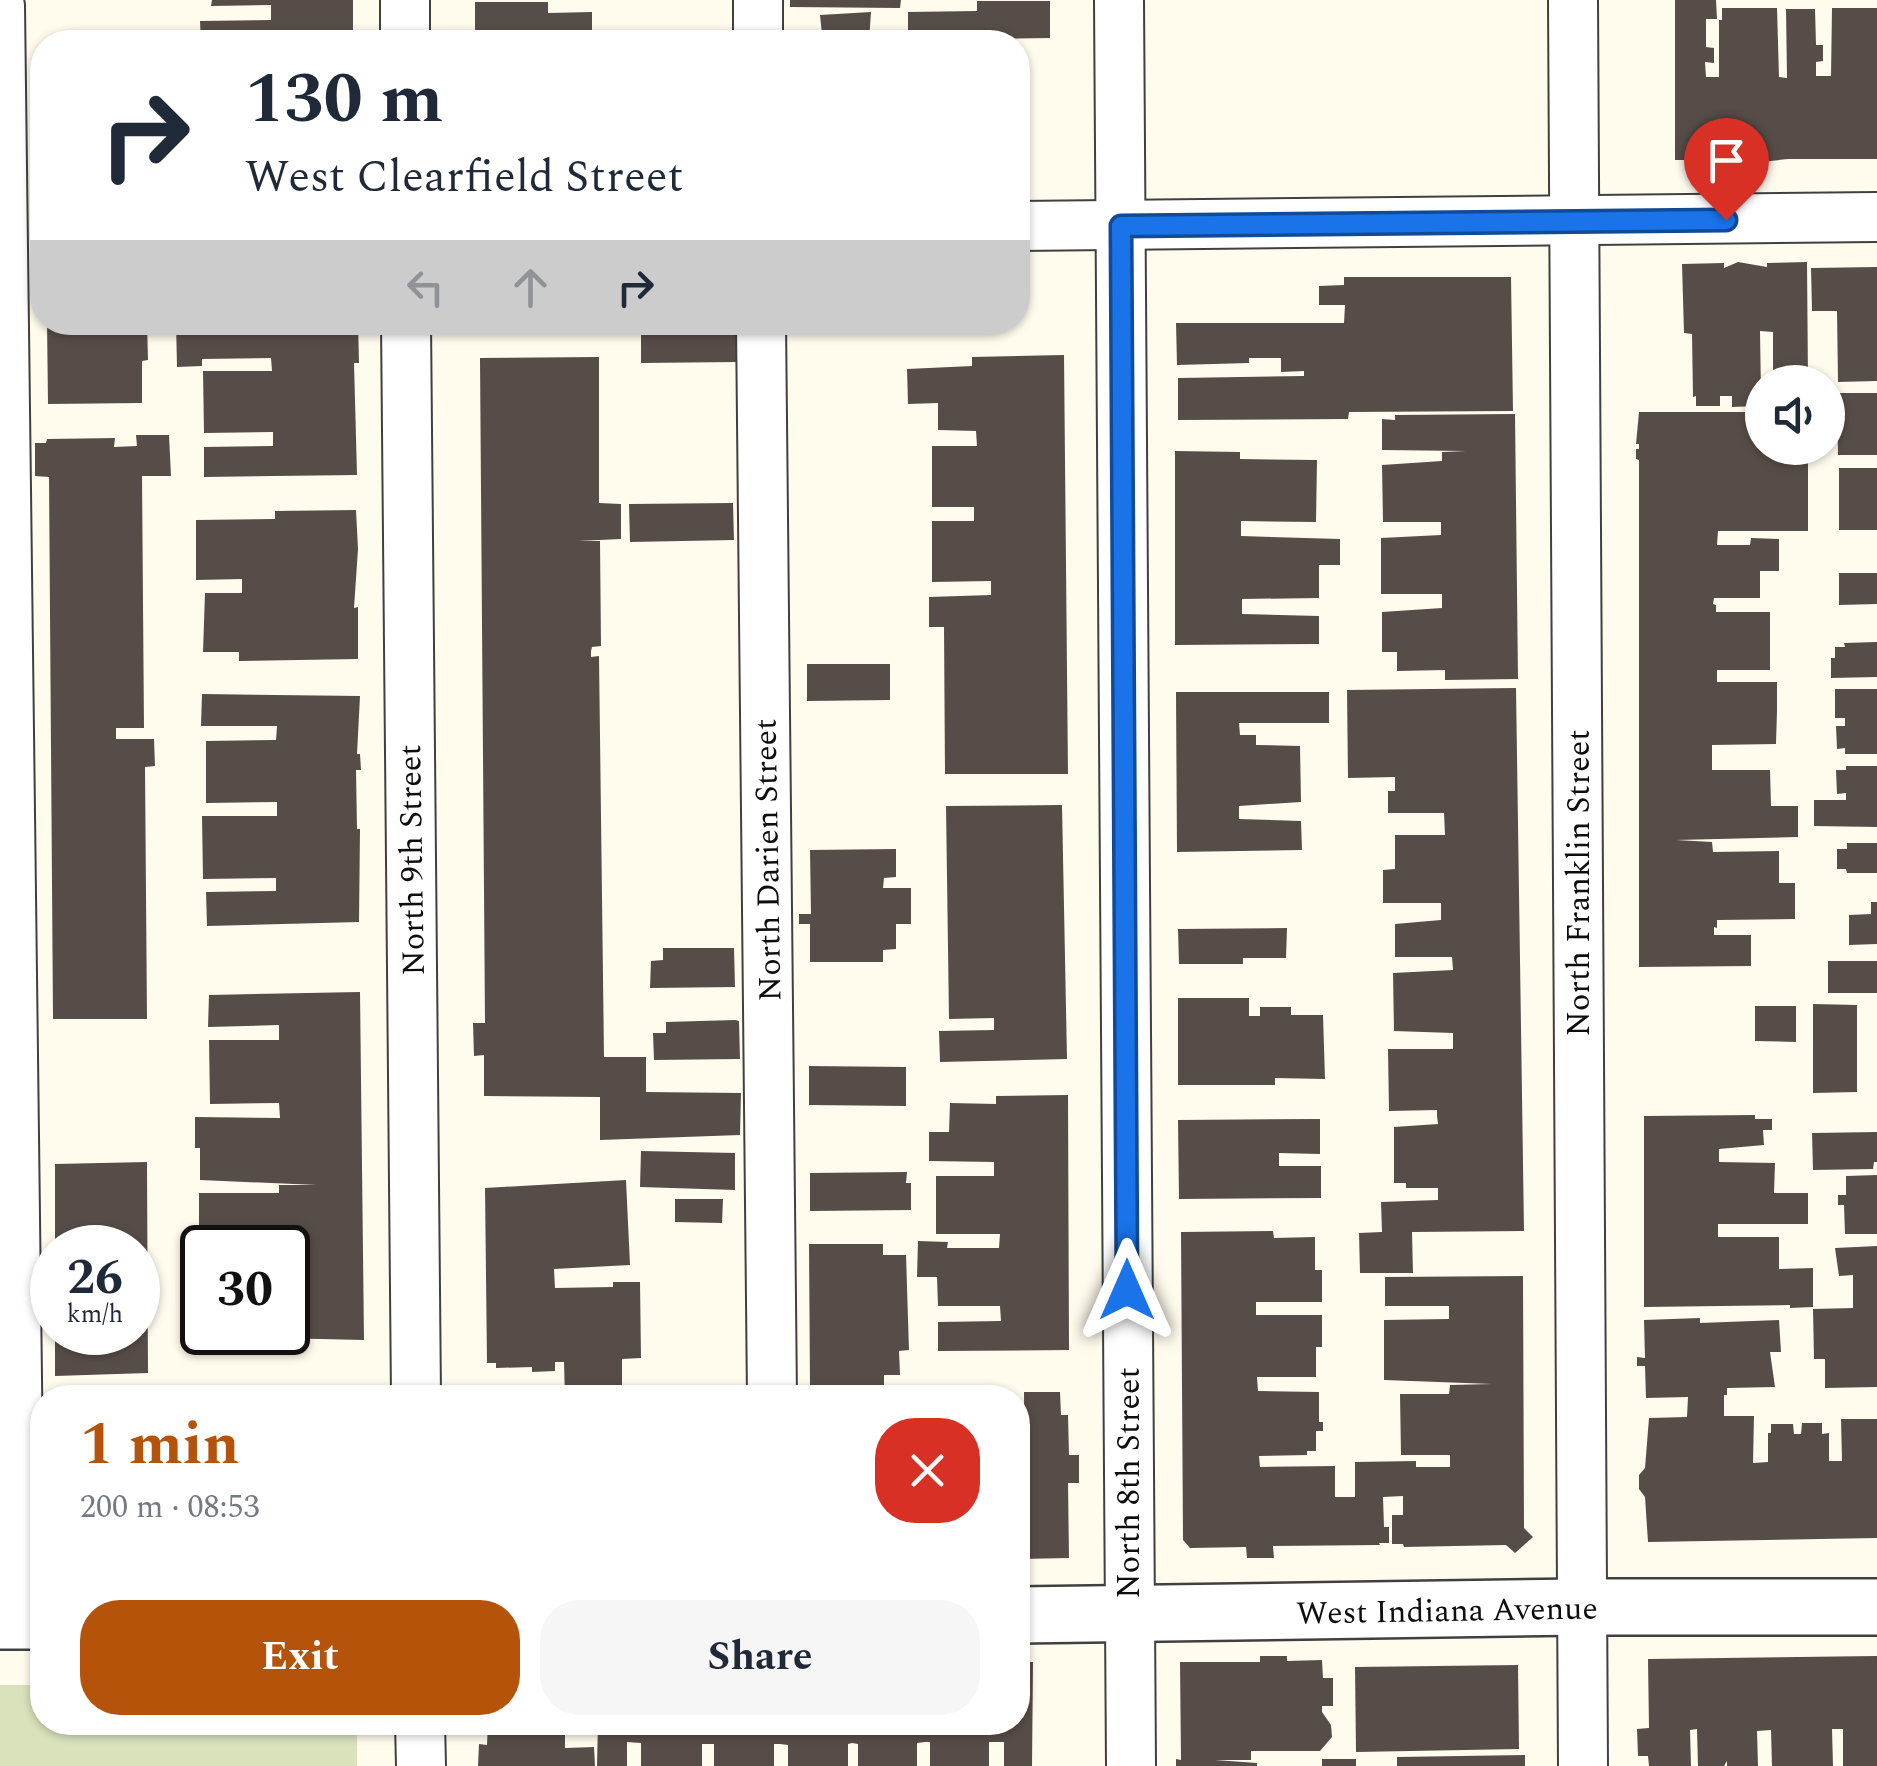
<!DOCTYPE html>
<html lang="en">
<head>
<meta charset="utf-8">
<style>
  body { margin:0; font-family:Spectral,serif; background:#f6f6f7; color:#1f2937; height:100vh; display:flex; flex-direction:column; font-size:38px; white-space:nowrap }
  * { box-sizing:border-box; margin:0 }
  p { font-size:32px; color:#747a83 }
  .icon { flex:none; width:55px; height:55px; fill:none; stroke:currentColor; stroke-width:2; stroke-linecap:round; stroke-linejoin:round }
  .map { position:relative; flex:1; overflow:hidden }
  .panel { position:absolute; left:30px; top:1385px; width:1000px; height:350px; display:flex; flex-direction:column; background:#fff; border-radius:40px; box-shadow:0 2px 8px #0004 }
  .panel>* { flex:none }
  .banner { position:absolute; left:30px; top:30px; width:1000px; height:305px; border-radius:40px; box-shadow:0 2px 8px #0004; background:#fff; color:#1f2937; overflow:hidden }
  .tools { position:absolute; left:1745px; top:365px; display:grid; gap:20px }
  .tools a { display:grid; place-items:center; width:100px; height:100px; border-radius:50%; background:#fff; box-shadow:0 2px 8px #0004; font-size:50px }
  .speed { position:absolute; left:30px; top:1225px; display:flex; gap:20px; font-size:50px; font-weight:700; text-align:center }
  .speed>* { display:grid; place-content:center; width:130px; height:130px; border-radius:50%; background:#fff; box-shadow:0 2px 8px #0004; line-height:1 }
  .speed small { font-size:25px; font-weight:400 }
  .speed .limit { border:5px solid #111; border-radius:15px; background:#fff; color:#111 }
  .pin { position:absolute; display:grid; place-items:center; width:85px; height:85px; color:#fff; margin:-102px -42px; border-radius:50% 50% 50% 0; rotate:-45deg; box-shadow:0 0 10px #0007 }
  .pin .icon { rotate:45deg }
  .me { position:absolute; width:110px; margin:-55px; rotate:0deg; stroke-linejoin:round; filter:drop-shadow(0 0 8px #0008) }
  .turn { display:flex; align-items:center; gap:35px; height:210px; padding:0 50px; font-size:45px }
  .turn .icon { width:130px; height:130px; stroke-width:2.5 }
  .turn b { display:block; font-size:70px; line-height:85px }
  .lanes { display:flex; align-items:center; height:95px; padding:0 50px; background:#0003; justify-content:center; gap:50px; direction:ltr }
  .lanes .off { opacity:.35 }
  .round { display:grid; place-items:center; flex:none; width:105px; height:105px; border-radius:40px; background:#f6f6f7 }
  .head { display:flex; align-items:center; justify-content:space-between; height:170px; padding:0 50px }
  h1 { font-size:60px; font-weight:700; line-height:75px; color:#b45309 }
  .action { display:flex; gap:20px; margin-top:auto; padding:20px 50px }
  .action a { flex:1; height:115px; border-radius:40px; background:#b45309; color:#fff; font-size:40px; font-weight:700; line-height:115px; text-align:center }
  .action a+a { background:#f6f6f7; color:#1f2937 }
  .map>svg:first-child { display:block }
</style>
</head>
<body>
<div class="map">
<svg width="1877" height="1766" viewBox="0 0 1877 1766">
  <rect width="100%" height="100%" fill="#fffbed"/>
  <polygon fill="#d8e3bc" points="0,1685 42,1685 42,1722 357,1723 357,1766 0,1766"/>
  <g fill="#574d48">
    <polygon points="212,0 353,0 353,42 201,42 200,21 271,20 271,5 211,6"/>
    <polygon points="790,0 901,0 900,8 790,7"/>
    <polygon points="1675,0 1716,0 1717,19 1706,19 1706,47 1714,48 1714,63 1705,62 1706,77 1719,77 1719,20 1722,20 1722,8 1777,8 1779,77 1787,78 1786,9 1815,9 1816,45 1823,45 1823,61 1816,62 1816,76 1831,76 1832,8 1877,8 1877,159 1788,159 1752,163 1752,165 1714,165 1714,160 1675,160"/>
    <polygon points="977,1 1050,1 1050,38 908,40 908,12 977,11"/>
    <polygon points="475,2 548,2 548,13 592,12 592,42 475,42"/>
    <polygon points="871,12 869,41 849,42 849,32 822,34 820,15"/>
    <polygon points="1738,262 1767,267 1767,263 1807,262 1808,382 1773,382 1773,332 1760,331 1761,394 1757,394 1758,406 1732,407 1732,396 1720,396 1720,406 1696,406 1696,396 1693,397 1692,334 1684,333 1682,264 1724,263 1724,268"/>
    <polygon points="1877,267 1877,381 1838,382 1837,311 1812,311 1811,268"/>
    <polygon points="1344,277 1511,277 1513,411 1349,412 1348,419 1178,420 1178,378 1304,376 1304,371 1281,372 1281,358 1249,358 1249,363 1177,365 1176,323 1344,323 1345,305 1319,305 1319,286 1344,285"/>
    <polygon points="47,322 147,322 148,360 142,361 142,403 48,404"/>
    <polygon points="176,322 358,322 359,363 354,363 357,475 204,477 204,447 273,446 273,432 204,433 203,371 272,371 271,358 202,359 202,366 177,367"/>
    <polygon points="619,322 736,322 737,362 641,363 641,326 619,327"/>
    <polygon points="1064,355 1068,774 945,774 944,627 929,627 929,597 991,595 991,581 932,582 932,521 974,521 974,507 932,507 932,446 977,446 976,431 938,430 938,403 908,404 907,369 972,366 972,357"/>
    <polygon points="599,357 599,503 621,504 621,539 578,541 600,541 601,646 592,647 591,651 591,657 599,656 604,1057 646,1057 646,1092 741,1093 740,1135 600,1140 600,1097 484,1096 484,1055 474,1056 473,1023 485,1023 480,358"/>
    <polygon points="1837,393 1877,393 1877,455 1838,455"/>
    <polygon points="1639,412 1762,412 1762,448 1808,448 1808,531 1718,531 1717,545 1750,545 1751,538 1779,539 1779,571 1760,571 1760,598 1714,598 1713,604 1716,605 1716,612 1770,612 1770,670 1717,670 1717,682 1777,682 1777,711 1776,744 1712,745 1712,770 1770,770 1771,806 1798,806 1798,837 1676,840 1712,842 1713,852 1779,851 1779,883 1795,883 1795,919 1717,920 1717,928 1714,927 1714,935 1751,935 1751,966 1639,967 1639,460 1636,459 1636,449 1639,449 1639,444 1636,444"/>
    <polygon points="1515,414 1518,679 1445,680 1445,670 1397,671 1397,652 1382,652 1382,612 1442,608 1442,594 1381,594 1381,538 1441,535 1441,522 1383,522 1382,465 1442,461 1442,452 1466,451 1382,450 1382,419 1395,420 1395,415"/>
    <polygon points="136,435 169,435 171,476 142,476 144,728 116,728 116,739 154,739 155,766 145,767 147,1019 53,1019 49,477 35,476 35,443 46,443 47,439 115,438 114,447 137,446"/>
    <polygon points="1175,451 1240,452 1240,459 1317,460 1316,522 1241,521 1241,536 1340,539 1340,565 1319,565 1319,598 1242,599 1242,614 1319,616 1319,644 1175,645"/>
    <rect x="1839" y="468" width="38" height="62"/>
    <polygon points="733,503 734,540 630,542 629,504"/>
    <polygon points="356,510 358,549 354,608 358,607 358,659 239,661 239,652 203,652 205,593 242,593 242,579 196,580 196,520 275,519 275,511"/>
    <polygon points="1839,573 1877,573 1877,604 1839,605"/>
    <polygon points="1877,642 1877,677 1831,678 1831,658 1835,658 1835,647 1845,647 1844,643"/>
    <polygon points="807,664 890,664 890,700 807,701"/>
    <polygon points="1516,688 1524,1231 1412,1232 1413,1273 1360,1273 1359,1233 1382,1232 1381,1202 1438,1200 1438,1188 1406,1188 1406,1183 1394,1183 1394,1127 1438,1124 1437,1116 1437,1110 1389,1111 1388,1049 1453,1049 1453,1033 1394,1031 1393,973 1453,970 1452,957 1395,957 1395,924 1441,920 1441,903 1383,903 1383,870 1395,869 1395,835 1445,835 1444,813 1388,813 1388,791 1395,791 1395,777 1348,778 1347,690"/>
    <polygon points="1835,689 1877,689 1877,754 1845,754 1845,748 1837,749 1836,726 1845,726 1845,718 1835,718"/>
    <polygon points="1176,692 1329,692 1329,723 1239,723 1240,735 1256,735 1256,745 1300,746 1301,802 1239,806 1239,819 1301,821 1302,850 1177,852"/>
    <polygon points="202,694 360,696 357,754 360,754 361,770 356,770 357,829 360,829 359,922 207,926 206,892 276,891 276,878 203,879 202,816 277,816 277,802 206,803 206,741 276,740 277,726 201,726"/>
    <polygon points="1846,766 1877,766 1877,827 1814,826 1814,800 1846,800 1846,793 1837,794 1836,770 1846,770"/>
    <polygon points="1062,805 1067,1059 940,1062 939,1031 994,1030 994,1018 949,1019 946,806"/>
    <polygon points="1847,843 1877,843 1877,873 1847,873 1846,869 1837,869 1837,849 1847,849"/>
    <polygon points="896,849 896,877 884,878 883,888 911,888 911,924 896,924 896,949 883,950 883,962 810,962 810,924 799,924 799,914 811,914 810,850"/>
    <polygon points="1871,902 1877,902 1877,944 1849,945 1849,915 1871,914"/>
    <polygon points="1287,928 1286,958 1243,958 1243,964 1179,964 1178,929"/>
    <polygon points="663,948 734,948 735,987 650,988 651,961 663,960"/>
    <rect x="1828" y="961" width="49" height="32"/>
    <polygon points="360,992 364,1340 183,1336 184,1302 202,1302 202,1332 288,1332 288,1248 202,1248 202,1253 199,1253 199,1193 279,1193 279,1185 317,1185 200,1180 200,1148 195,1148 195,1117 280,1118 279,1103 210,1104 209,1040 279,1040 279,1025 208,1027 209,995"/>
    <polygon points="1178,998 1249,998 1249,1016 1260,1016 1260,1007 1291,1007 1291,1015 1323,1015 1325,1079 1275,1078 1275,1085 1178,1085"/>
    <polygon points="1813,1004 1857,1005 1857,1092 1813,1093"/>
    <polygon points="1755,1006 1796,1006 1796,1042 1755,1041"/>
    <polygon points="735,1020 739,1021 740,1059 654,1060 653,1033 666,1033 666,1022"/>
    <polygon points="809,1066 906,1067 906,1106 809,1105"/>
    <polygon points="1068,1095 1069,1350 938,1351 938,1322 1001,1321 1000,1306 938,1306 937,1277 917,1277 918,1241 948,1242 947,1248 999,1248 1000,1234 936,1234 936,1176 994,1176 994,1162 929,1161 929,1132 949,1132 950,1103 996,1104 996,1096"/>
    <polygon points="1755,1115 1755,1119 1772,1119 1772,1130 1763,1130 1764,1145 1719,1149 1719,1162 1775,1163 1774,1193 1808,1193 1808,1224 1718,1224 1718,1237 1779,1237 1779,1269 1813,1268 1813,1307 1790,1308 1790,1305 1644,1307 1644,1116"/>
    <polygon points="1320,1119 1320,1154 1279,1153 1279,1166 1321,1166 1321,1198 1179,1199 1178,1120"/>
    <polygon points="1877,1132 1877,1162 1874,1162 1873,1169 1813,1170 1812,1133"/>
    <polygon points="641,1151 735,1153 735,1190 640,1187"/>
    <polygon points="147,1162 148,1373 55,1376 55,1332 138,1332 138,1248 55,1248 55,1164"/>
    <polygon points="907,1172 906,1183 911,1183 911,1210 810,1211 810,1173"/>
    <polygon points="1877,1175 1877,1234 1845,1234 1844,1205 1838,1205 1838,1195 1846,1195 1846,1176"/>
    <polygon points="626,1180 630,1265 554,1269 555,1288 613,1287 613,1282 640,1282 641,1358 622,1359 622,1398 565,1398 564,1362 555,1362 555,1371 532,1372 532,1367 496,1368 496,1363 487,1363 485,1188"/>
    <polygon points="675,1199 723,1199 722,1223 675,1222"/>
    <polygon points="1273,1231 1274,1238 1315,1237 1315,1270 1322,1270 1322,1302 1256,1302 1256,1315 1322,1315 1322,1347 1316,1347 1316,1377 1257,1377 1258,1391 1319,1392 1319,1422 1323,1422 1323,1431 1316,1431 1316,1451 1307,1451 1307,1455 1259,1456 1260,1467 1335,1466 1335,1497 1355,1497 1355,1462 1416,1461 1416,1467 1450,1467 1450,1455 1401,1455 1400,1394 1449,1394 1450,1385 1492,1384 1384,1380 1384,1320 1449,1319 1449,1306 1385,1306 1385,1277 1523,1276 1524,1528 1533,1537 1515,1553 1506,1545 1404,1547 1403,1544 1392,1544 1392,1515 1403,1515 1403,1496 1383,1497 1384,1527 1389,1527 1389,1543 1379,1543 1380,1545 1273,1546 1274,1558 1247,1558 1246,1547 1190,1548 1183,1540 1181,1232"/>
    <polygon points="809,1244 883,1244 883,1255 906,1255 909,1350 899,1351 900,1375 884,1375 884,1385 810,1386"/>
    <polygon points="1877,1246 1877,1387 1825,1388 1825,1359 1814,1359 1813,1309 1853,1308 1853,1275 1839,1276 1835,1248"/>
    <polygon points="1700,1318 1700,1323 1779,1320 1781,1352 1770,1352 1775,1387 1727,1388 1727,1395 1724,1395 1724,1416 1754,1416 1753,1463 1768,1462 1768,1433 1771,1433 1771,1424 1793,1424 1794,1434 1801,1434 1802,1423 1822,1423 1822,1434 1829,1433 1829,1461 1842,1461 1841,1419 1877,1419 1877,1538 1648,1542 1645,1497 1639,1489 1639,1475 1645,1468 1649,1418 1687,1417 1688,1397 1646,1398 1645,1366 1637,1366 1637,1357 1645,1358 1644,1320"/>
    <polygon points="1024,1392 1060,1392 1061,1415 1068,1415 1069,1455 1079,1455 1079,1483 1068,1483 1069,1558 1020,1559 1020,1550 1025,1549"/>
    <rect x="809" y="1393" width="35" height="5"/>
    <polygon points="1260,1656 1287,1656 1287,1661 1322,1660 1323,1678 1333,1678 1333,1706 1322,1706 1322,1712 1331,1725 1332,1737 1320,1751 1251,1751 1251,1760 1215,1760 1257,1763 1257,1766 1176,1766 1176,1759 1181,1760 1180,1662 1260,1662"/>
    <polygon points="1877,1656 1877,1766 1843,1766 1843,1729 1832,1729 1833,1766 1772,1766 1771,1730 1757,1731 1758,1766 1727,1766 1727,1761 1724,1766 1698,1766 1697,1729 1690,1730 1691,1766 1649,1766 1648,1756 1638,1756 1637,1729 1649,1728 1648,1659"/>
    <polygon points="1018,1662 1033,1662 1032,1766 1004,1766 1004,1742 989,1742 989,1766 930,1766 930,1742 925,1742 917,1743 917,1766 858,1766 858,1744 852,1743 848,1744 848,1766 788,1766 788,1745 780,1744 774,1744 774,1766 714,1766 714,1744 702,1744 702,1766 641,1766 641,1743 627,1742 627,1766 597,1766 598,1722 1018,1722"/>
    <polygon points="1518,1665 1519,1749 1356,1752 1355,1667"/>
    <polygon points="488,1722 565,1722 565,1748 594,1747 595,1766 478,1766 479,1744 487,1745"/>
    <polygon points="1525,1755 1525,1766 1397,1766 1397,1757"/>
    <rect x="1322" y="1759" width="34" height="7"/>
  </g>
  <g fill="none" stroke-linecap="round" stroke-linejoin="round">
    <defs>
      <g id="minor">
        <polyline points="405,0 405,42"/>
        <polyline points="758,0 758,42"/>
        <polyline points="1119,0 1131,1766"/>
        <polyline points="1573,0 1583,1766"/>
        <polyline points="0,6 20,1621"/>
        <polyline points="1018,226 1877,217"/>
        <polyline points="406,322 416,1398"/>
        <polyline points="761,322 772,1398"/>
        <polyline points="420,1722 421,1766"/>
      </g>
      <g id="tertiary">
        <polyline points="1018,1615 1581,1607 1877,1607"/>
        <polyline points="0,1621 42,1621"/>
      </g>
    </defs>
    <use href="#minor" stroke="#404040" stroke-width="52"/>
    <use href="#tertiary" stroke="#404040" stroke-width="60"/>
    <use href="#minor" stroke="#fff" stroke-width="48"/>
    <use href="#tertiary" stroke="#fff" stroke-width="55"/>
  </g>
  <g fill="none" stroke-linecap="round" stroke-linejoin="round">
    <defs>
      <polyline id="route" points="1127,1290 1121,226 1726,220"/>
    </defs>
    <use href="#route" stroke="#114b97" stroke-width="25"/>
    <use href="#route" stroke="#1a73e8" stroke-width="18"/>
  </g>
  <g text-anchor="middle" stroke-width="10" stroke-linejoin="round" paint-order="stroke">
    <g font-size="32" fill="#0d0d0d" stroke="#fff">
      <text transform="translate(411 860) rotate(-91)" y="11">North 9th Street</text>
      <text transform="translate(767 860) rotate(-91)" y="11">North Darien Street</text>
      <text transform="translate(1578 883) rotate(-90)" y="11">North Franklin Street</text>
      <text transform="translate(1128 1483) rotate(-90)" y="11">North 8th Street</text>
      <text transform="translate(1447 1610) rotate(-1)" y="11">West Indiana Avenue</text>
    </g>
  </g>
</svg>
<div class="tools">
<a><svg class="icon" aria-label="sound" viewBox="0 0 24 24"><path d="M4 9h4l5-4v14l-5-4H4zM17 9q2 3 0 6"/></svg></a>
</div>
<div class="speed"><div>26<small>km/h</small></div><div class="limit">30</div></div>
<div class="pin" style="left:1726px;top:220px;background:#d93025"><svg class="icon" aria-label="arrive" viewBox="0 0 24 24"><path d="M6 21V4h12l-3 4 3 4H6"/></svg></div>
<svg class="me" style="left:1127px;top:1290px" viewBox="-20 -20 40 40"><path d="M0-17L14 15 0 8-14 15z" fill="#1a73e8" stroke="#fff" stroke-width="4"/></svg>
<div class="banner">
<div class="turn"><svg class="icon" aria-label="right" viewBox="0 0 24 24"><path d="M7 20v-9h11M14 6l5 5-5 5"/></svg><div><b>130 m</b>West Clearfield Street</div></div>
<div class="lanes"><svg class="icon off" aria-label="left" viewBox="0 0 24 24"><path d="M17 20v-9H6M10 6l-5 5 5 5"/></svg><svg class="icon off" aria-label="ahead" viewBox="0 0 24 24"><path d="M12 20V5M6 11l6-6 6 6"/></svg><svg class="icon" aria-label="right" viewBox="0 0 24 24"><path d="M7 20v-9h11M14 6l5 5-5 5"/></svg></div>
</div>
<section class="panel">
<div class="head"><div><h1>1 min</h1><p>200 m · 08:53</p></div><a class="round" style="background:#d93025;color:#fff"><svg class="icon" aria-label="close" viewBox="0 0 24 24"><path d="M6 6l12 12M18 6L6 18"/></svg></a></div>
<div class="action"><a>Exit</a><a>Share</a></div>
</section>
</div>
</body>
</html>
